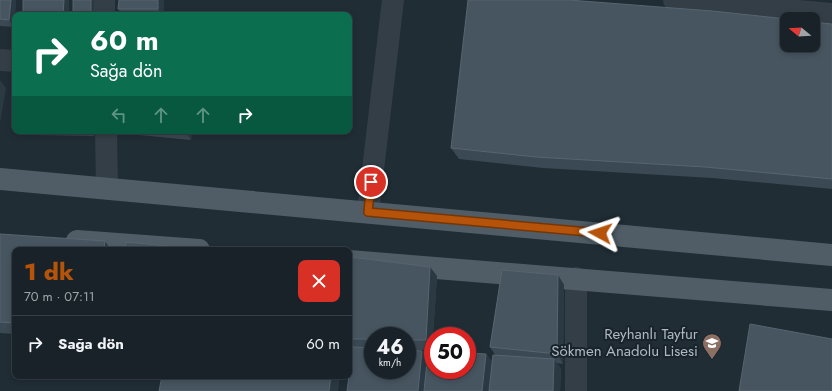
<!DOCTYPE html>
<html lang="tr">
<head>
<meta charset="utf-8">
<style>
  body { margin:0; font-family:Jost,sans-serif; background:#252f34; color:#f1f3f6; height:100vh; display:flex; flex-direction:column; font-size:15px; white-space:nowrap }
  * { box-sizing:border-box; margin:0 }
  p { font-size:13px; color:#9fa4a8 }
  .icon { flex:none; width:22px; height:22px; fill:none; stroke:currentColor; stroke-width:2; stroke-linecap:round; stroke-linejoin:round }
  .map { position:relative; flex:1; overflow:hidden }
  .panel { position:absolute; left:12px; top:247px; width:340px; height:132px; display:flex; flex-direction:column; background:#182228; border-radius:8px; box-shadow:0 2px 6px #0003,0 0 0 1px #363f45 }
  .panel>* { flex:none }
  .hud { position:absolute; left:12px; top:12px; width:340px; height:122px; border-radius:8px; box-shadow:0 2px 6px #0003,0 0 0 1px #363f45; background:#0b6e4f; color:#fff; overflow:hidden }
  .needle { width:26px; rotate:288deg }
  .fabs { position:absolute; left:780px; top:12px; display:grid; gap:8px }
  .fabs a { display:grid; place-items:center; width:40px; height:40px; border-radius:8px; background:#182228; box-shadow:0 2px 6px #0003,0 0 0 1px #363f45; font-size:20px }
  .speed { position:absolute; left:364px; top:327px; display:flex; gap:8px; font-size:20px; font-weight:700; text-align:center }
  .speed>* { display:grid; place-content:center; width:52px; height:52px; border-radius:50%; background:#182228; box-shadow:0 2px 6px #0003,0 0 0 1px #363f45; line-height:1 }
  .speed small { font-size:10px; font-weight:400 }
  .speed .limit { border:6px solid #d22; background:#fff; color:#111 }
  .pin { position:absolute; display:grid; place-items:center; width:34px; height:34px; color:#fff; margin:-17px; border:2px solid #fff; border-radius:50%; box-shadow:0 1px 4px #0007 }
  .me { position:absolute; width:44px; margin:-22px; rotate:275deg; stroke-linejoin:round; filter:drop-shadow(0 0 3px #0008) }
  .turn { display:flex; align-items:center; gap:14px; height:84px; padding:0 12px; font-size:18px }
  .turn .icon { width:52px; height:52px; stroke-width:2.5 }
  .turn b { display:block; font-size:28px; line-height:34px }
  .lanes { display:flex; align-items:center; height:38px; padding:0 12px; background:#0003; justify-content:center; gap:20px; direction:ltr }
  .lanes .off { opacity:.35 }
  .round { display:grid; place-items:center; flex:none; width:42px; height:42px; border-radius:8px; background:#252f34 }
  .summary { display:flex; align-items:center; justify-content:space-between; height:68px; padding:0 12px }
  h1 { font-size:24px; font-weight:800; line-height:30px; color:#b45309 }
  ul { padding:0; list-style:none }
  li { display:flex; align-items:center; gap:12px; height:56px; padding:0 12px; border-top:1px solid #363f45 }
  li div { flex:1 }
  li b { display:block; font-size:15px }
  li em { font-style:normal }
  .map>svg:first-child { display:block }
</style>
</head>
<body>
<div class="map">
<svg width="832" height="391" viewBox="0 0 832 391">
  <rect width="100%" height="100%" fill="#202d35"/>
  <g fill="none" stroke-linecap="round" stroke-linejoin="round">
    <g stroke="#333e46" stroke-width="22">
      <polyline points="104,0 104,15"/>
      <polyline points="674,0 832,14"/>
      <polyline points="0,60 15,61"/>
      <polyline points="106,131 107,188"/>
      <polyline points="368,212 393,0"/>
      <polyline points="576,278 576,391"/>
    </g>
    <g stroke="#515d66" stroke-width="22">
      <polyline points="0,179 832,255"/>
      <polyline points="77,241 199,250"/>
      <polyline points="349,261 832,300"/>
    </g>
  </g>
  <g fill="#3b4954">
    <polygon points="0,0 16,0 14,27 0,26"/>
    <polygon points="69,0 69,15 24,15 23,13"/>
    <polygon points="164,0 164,15 123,15 118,9"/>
    <polygon points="832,24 832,189 712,178 543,168 459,159 451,148"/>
    <polygon points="32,131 94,131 94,136 35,135"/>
    <polygon points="137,131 192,131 191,140 139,135"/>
    <polygon points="0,234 15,250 15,334 0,333"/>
    <polygon points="351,257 430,267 437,276 432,350 407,350 407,336 373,336 373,370 407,370 407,350 422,351 427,358 428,352 433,353 433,370 467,370 467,353 486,354 493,363 493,355 496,356 490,347 502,270 558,275 564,285 563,364 557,363 561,369 560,391 347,391 353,349 350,349 349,347 349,265 350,267"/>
  </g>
  <g fill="#2b3943">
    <polygon points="11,0 16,0 14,27 9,20"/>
    <polygon points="64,0 69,0 69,15 63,15"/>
    <polygon points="91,0 93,0 94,1 94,15 91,15"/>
    <polygon points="158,0 164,0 164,15 162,15 158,9"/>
    <polygon points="0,80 6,88 0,123"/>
    <polygon points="90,131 94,131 94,136"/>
    <polygon points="186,131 192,131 191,140 186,133"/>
    <polygon points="105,241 111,250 104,250"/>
    <polygon points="430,267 437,276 432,350 426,340"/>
    <polygon points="558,275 564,285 563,364 557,354"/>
    <polygon points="422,351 429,360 426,391 418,391"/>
    <polygon points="486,354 493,364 490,391 482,391"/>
    <polygon points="554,359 561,369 560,391 553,391"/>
    <polygon points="331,376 340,376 338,391 329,391"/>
  </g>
  <g fill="#475560" stroke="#576570">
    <polygon points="0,0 11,0 9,20 0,19"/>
    <polygon points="23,0 64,0 63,15 50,15 23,13"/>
    <rect x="73" y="0" width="18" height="15"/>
    <polygon points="119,0 158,0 158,9 118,9"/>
    <polygon points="468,0 569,0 712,11 787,19 787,45 813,45 813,22 832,24 832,179 705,167 536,157 451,148"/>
    <polygon points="170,131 186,131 186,133"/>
    <polygon points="0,234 105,241 104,250 15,250 15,323 0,322"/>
    <polygon points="126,242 209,250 125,250"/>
    <polygon points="209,248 225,250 209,250"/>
    <polygon points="351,257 430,267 426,340 407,340 407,336 373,336 373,339 349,339 349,277"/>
    <polygon points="502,270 558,275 557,354 490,347"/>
    <polygon points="750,324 832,339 832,391 739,391"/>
    <polygon points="353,347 373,348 373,370 407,370 407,350 422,351 418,391 347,391"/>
    <polygon points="428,352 433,353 433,370 467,370 467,353 486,354 482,391 424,391"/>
    <polygon points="493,355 554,359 553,391 489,391"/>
    <polygon points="162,376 331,376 329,391 159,391"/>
  </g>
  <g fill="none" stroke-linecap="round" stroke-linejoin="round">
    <defs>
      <polyline id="route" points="371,182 368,212 600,233"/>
    </defs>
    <use href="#route" stroke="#753606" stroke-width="10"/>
    <use href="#route" stroke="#b45309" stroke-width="7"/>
  </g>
  <defs>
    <symbol id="school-pin" viewBox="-11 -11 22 30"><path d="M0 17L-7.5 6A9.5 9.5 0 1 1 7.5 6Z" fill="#8d6e63" stroke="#19232b"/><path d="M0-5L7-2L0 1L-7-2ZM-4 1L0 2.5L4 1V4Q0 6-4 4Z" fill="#fff"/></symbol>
  </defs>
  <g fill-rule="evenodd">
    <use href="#school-pin" x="701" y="332" width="22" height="30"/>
  </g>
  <g text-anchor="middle" stroke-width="4" stroke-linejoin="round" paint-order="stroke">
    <g font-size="15" fill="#adb9c3" stroke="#19232b" text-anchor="end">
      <text x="698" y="339">Reyhanlı Tayfur<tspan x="698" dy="17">Sökmen Anadolu Lisesi</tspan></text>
    </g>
  </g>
</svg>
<div class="fabs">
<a><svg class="needle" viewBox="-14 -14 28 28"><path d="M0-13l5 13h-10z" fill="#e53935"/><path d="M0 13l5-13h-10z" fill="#9fa4a8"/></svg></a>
</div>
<div class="speed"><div>46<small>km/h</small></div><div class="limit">50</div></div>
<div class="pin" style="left:371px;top:182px;background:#d93025"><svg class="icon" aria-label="arrive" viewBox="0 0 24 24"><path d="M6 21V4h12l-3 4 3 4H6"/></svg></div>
<svg class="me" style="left:600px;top:233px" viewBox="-20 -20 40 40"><path d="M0-17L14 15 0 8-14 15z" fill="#b45309" stroke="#fff" stroke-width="4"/></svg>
<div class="hud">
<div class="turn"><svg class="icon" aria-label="right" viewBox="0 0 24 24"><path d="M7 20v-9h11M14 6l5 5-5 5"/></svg><div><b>60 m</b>Sağa dön</div></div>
<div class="lanes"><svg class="icon off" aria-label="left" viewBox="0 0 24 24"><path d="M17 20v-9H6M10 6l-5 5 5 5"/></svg><svg class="icon off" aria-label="ahead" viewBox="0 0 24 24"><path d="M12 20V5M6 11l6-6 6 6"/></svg><svg class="icon off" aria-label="ahead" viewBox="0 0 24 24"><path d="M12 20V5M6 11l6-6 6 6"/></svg><svg class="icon" aria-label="right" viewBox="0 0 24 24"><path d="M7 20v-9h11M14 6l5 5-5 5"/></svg></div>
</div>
<section class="panel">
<div class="summary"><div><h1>1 dk</h1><p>70 m · 07:11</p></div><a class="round" style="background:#d93025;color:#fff"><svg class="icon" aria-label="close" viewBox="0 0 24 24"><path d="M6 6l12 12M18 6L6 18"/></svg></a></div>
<ul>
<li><svg class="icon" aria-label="right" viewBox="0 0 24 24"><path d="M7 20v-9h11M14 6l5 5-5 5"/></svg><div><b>Sağa dön</b></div><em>60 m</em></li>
</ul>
</section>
</div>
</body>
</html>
